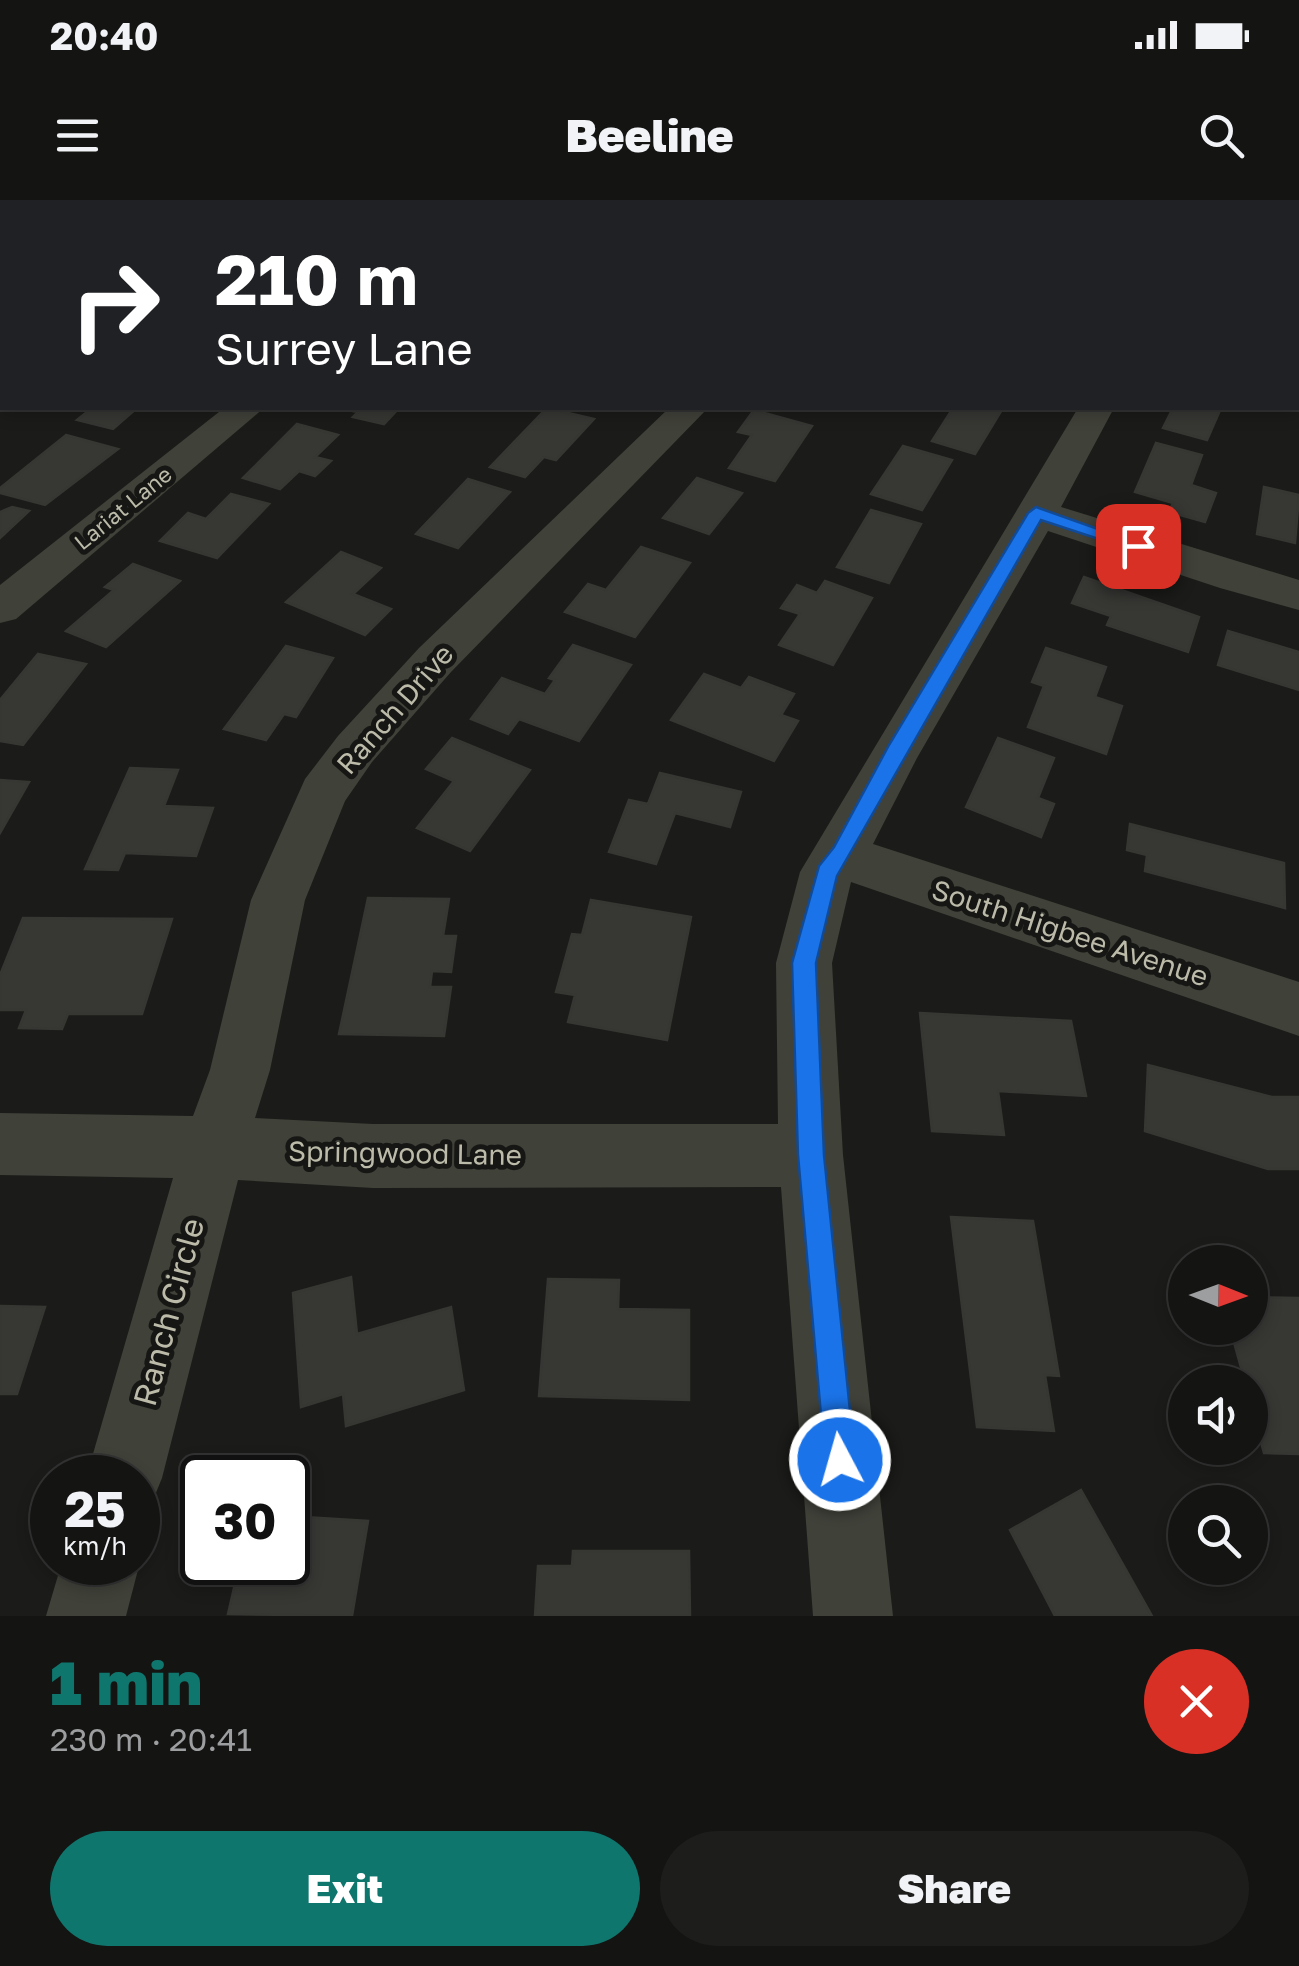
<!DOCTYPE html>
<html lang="en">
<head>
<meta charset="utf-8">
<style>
  body { margin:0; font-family:"Golos Text",sans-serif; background:#1d1d1c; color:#f1f3f6; height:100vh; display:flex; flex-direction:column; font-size:38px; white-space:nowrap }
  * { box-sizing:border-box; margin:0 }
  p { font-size:32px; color:#9d9ea0 }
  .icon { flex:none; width:55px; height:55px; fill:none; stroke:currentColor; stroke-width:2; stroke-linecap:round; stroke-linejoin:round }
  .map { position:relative; height:1416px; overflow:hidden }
  .drawer { display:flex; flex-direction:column; background:#141413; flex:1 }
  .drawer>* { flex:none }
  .top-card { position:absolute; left:0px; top:0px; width:1300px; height:210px; box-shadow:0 5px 15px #0003,0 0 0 2px #333; background:#202124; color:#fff; overflow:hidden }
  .needle { width:65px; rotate:91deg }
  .tools { position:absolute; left:1168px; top:1045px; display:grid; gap:20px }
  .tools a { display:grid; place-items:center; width:100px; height:100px; border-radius:50%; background:#141413; box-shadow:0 5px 15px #0003,0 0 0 2px #333; font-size:50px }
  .speed { position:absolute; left:30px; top:1255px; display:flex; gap:20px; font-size:50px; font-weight:700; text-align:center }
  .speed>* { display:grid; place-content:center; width:130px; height:130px; border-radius:50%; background:#141413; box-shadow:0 5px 15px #0003,0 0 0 2px #333; line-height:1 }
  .speed small { font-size:25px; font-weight:400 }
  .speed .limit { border:5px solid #111; border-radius:15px; background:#fff; color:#111 }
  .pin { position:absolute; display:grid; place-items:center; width:85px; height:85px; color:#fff; margin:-42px; border-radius:20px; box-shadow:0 5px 15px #0006 }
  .me { position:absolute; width:110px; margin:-55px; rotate:354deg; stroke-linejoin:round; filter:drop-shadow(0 0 8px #0008) }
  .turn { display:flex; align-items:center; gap:35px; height:210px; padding:0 50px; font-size:45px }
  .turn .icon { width:130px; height:130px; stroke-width:2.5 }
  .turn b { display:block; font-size:70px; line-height:85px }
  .round { display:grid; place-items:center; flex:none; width:105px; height:105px; border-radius:52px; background:#1d1d1c }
  .head { display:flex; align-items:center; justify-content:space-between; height:170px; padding:0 50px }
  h1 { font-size:60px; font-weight:800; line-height:75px; color:#0f766e }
  .cta { display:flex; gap:20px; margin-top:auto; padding:20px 50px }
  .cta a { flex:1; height:115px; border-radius:60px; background:#0f766e; color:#fff; font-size:40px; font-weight:800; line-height:115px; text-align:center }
  .cta a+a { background:#1d1d1c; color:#f1f3f6 }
  .status { display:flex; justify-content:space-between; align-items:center; height:70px; padding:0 50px; background:#141413; direction:ltr }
  .status svg { height:28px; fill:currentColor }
  header { display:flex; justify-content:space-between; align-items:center; height:130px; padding:0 50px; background:#141413; font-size:45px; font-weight:800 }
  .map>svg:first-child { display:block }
</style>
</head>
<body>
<div class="status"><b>20:40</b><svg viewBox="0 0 49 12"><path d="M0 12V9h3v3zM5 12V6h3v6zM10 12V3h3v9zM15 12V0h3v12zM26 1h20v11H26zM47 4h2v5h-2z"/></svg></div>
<header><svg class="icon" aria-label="menu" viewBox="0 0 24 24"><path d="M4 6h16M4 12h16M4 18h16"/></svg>Beeline<svg class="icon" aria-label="search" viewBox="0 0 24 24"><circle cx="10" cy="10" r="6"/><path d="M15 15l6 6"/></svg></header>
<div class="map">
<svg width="1299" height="1416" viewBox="0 0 1299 1416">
  <rect width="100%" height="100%" fill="#1b1b19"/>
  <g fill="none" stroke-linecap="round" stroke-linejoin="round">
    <polyline stroke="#413b2d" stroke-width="6" points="521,0 529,2"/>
  </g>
  <g fill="#373734" stroke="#363733" stroke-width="2.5">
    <polygon points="92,208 137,208 113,229 77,220"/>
    <polygon points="337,208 399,208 384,224 353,217 358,212"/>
    <polygon points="547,208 594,219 556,260 544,257 525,277 490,267"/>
    <polygon points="953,208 1003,208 975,254 932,241"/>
    <polygon points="1173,208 1221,208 1207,240 1163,228"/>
    <polygon points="754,210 812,226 775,281 729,268 752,235 738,232"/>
    <polygon points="297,224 338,235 315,257 331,261 315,276 299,271 280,289 243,278"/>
    <polygon points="66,235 118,249 45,305 0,293 0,288"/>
    <polygon points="1156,243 1202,255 1191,285 1216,293 1205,322 1169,312 1173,303 1135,292"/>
    <polygon points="903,246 952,260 922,310 871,294"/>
    <polygon points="697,278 742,293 709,334 663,318"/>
    <polygon points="468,279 510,292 458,348 416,334"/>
    <polygon points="1264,287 1299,295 1295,343 1257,334"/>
    <polygon points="231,294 269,304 217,358 160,341 188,313 206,319"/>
    <polygon points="12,307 29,311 0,338 0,312"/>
    <polygon points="871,310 921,324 889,383 837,367"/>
    <polygon points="641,347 690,363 635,437 565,412 588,384 606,390"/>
    <polygon points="341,352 381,368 353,394 391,409 365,435 286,402"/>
    <polygon points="133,364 180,381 106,447 66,431 114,390 105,387"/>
    <polygon points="1084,377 1199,417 1188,452 1107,425 1111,416 1072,403"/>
    <polygon points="825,381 872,398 833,465 779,445 800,414 781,408 797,385 817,393"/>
    <polygon points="1228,431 1299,452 1299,490 1218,465"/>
    <polygon points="573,445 631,465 579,541 519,519 508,534 471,519 502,478 545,494 555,480 549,478"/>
    <polygon points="286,446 333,458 296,517 284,514 266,540 224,529"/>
    <polygon points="1046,448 1106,467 1095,497 1122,506 1106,554 1028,527 1044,486 1032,482"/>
    <polygon points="38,454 86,464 23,545 0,541 0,500"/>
    <polygon points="704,474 741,488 749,477 794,494 781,515 798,521 774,561 671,520"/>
    <polygon points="452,538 530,570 470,651 417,628 454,581 426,569"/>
    <polygon points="998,538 1054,558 1038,598 1054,604 1041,637 966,607"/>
    <polygon points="130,568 178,570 164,606 213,608 196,656 125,653 118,670 85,669"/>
    <polygon points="660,573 741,592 730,627 675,613 656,664 609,652 629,600 648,604"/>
    <polygon points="0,580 29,582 0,633"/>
    <polygon points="1130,624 1284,663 1285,708 1145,671 1147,655 1127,650"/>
    <polygon points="368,698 449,699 443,736 456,736 451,772 432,771 430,787 451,787 444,836 339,834"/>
    <polygon points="591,700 691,717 667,840 568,822 575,795 556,792 572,734 582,735"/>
    <polygon points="23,718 172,719 142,814 68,814 62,829 19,828 26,810 0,810 0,775"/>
    <polygon points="920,813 1071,821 1086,896 998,891 1004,935 932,931"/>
    <polygon points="1148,865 1272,897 1299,897 1299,969 1268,969 1145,931"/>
    <polygon points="951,1017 1033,1021 1059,1176 1045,1175 1054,1231 977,1227"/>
    <polygon points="351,1077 357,1134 451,1107 464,1190 346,1226 343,1194 301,1207 293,1093"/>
    <polygon points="548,1079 619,1080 618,1109 689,1110 689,1200 539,1196"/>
    <polygon points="1250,1097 1299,1098 1299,1254 1264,1253 1250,1203 1250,1182 1245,1182 1230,1128 1250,1128"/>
    <polygon points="0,1106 45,1107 17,1194 0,1194"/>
    <polygon points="1081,1290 1152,1416 1055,1416 1010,1330"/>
    <polygon points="288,1316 368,1321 352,1416 228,1414 240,1362 288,1362"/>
    <polygon points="573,1351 689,1351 690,1416 535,1416 538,1366 572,1366"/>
  </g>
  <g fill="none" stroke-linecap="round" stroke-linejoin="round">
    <g fill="#404139" fill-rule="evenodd">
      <polygon points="248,0 279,0 281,2 250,2"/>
      <polygon points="1130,0 1160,0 1162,2 1132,2"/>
      <rect x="1298" y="171" width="1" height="22"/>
      <polygon points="224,208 264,208 16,419 0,423 0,385"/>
      <polygon points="669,208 708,208 451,472 372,562 345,601 305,700 270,870 255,918 373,924 778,924 776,763 800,672 1078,208 1114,208 1061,307 1299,380 1299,410 1220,388 1048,331 917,558 873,644 1299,782 1299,836 851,682 832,763 843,955 893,1416 813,1416 781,987 373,988 238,980 162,1278 151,1305 138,1310 138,1278 86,1278 173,978 0,975 0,913 193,916 210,870 251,700 305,579 338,536 419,448"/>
      <polygon points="138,1355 140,1362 126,1416 46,1416 62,1362 138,1362"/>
    </g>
  </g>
  <polygon fill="#1a73e8" stroke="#114b97" stroke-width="2.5" points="1036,307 1146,346 1138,352 1041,320 837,676 816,763 824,955 855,1260 851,1270 840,1275 829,1270 825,1260 798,955 792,763 819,666 834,647 889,545 1028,313"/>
  <g text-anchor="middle" stroke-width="10" stroke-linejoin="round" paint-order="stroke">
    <g font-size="22" fill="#bcbbaa" stroke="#161614">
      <text transform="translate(123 308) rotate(-39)" y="8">Lariat Lane</text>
    </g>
    <g font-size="28" fill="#bcbbaa" stroke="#161614">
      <text transform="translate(395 509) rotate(-49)" y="10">Ranch Drive</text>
      <text transform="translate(1070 733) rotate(18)" y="10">South Higbee Avenue</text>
      <text transform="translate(405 953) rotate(1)" y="10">Springwood Lane</text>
    </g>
    <g font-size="32" fill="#bcbbaa" stroke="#161614">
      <text transform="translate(169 1112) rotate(-75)" y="11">Ranch Circle</text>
    </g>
  </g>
</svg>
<div class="tools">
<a><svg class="needle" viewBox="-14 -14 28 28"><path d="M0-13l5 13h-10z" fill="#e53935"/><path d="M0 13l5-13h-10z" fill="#9d9ea0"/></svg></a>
<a><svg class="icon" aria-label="sound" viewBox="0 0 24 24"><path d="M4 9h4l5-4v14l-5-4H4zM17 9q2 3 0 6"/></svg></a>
<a><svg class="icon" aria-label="search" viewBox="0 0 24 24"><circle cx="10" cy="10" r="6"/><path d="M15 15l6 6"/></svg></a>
</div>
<div class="speed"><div>25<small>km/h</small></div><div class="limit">30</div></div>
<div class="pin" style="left:1138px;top:346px;background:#d93025"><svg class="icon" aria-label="arrive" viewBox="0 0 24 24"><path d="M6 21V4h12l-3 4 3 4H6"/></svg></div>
<svg class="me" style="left:840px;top:1260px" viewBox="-20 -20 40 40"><circle r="17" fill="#1a73e8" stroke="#fff" stroke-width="3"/><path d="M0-11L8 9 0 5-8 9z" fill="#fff"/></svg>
<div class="top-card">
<div class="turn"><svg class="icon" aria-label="right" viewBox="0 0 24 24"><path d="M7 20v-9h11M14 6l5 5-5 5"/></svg><div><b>210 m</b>Surrey Lane</div></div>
</div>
</div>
<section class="drawer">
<div class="head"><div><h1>1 min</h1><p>230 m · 20:41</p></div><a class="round" style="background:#d93025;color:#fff"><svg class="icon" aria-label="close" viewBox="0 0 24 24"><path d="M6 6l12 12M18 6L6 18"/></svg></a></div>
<div class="cta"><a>Exit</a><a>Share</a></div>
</section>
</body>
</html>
